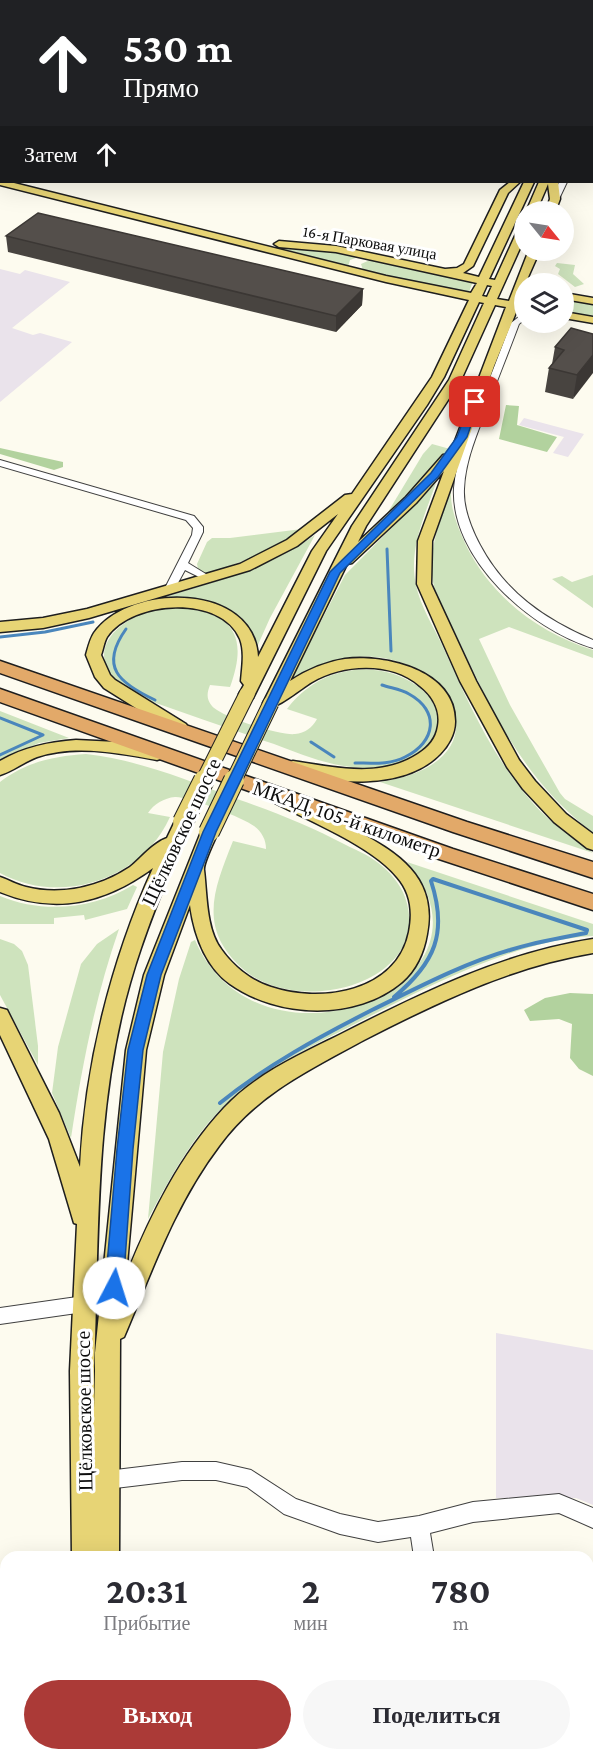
<!DOCTYPE html>
<html lang="ru">
<head>
<meta charset="utf-8">
<style>
  body { margin:0; font-family:"Crimson Pro",serif; background:#f7f7f7; color:#2b2b33; height:100vh; display:flex; flex-direction:column; font-size:22px; white-space:nowrap }
  * { box-sizing:border-box; margin:0 }
  p { font-size:20px; color:#7c7c81 }
  .icon { flex:none; width:33px; height:33px; fill:none; stroke:currentColor; stroke-width:2; stroke-linecap:round; stroke-linejoin:round }
  .map { position:relative; flex:1; overflow:hidden }
  .sheet { position:absolute; left:0px; top:1551px; width:594px; height:210px; display:flex; flex-direction:column; background:#fff; border-radius:18px 18px 0 0; box-shadow:0 6px 24px #0002 }
  .sheet>* { flex:none }
  .top-card { position:absolute; left:0px; top:0px; width:594px; height:183px; box-shadow:0 6px 24px #0002; background:#202124; color:#fff; overflow:hidden }
  .needle { width:39px; rotate:120deg }
  .tools { position:absolute; left:514px; top:201px; display:grid; gap:12px }
  .tools a { display:grid; place-items:center; width:60px; height:60px; border-radius:50%; background:#fff; box-shadow:0 6px 24px #0002; font-size:30px }
  .pin { position:absolute; display:grid; place-items:center; width:51px; height:51px; color:#fff; margin:-26px; border-radius:12px; box-shadow:0 3px 9px #0006 }
  .me { position:absolute; width:66px; margin:-33px; rotate:5deg; stroke-linejoin:round; filter:drop-shadow(0 0 4px #0008) }
  .turn { display:flex; align-items:center; gap:21px; height:126px; padding:0 24px; font-size:27px }
  .turn .icon { width:78px; height:78px; stroke-width:2.5 }
  .turn b { display:block; font-size:42px; line-height:51px }
  .then { display:flex; align-items:center; height:57px; padding:0 24px; background:#0003; gap:12px; font-size:22px }
  .eta { display:flex; justify-content:space-evenly; align-items:center; height:102px; text-align:center }
  .eta b { font-size:36px; font-weight:700; line-height:42px }
  .button { display:flex; gap:12px; margin-top:auto; padding:12px 24px }
  .button a { flex:1; height:69px; border-radius:36px; background:#ab3a37; color:#fff; font-size:24px; font-weight:700; line-height:69px; text-align:center }
  .button a+a { background:#f7f7f7; color:#2b2b33 }
  .map>svg:first-child { display:block }
</style>
</head>
<body>
<div class="map">
<svg width="593" height="1761" viewBox="0 0 593 1761">
  <rect width="100%" height="100%" fill="#fdfbef"/>
  <g fill="#eae3eb">
    <polygon points="0,269 20,274 25,270 70,282 12,328 33,335 40,333 72,342 0,402"/>
    <polygon points="524,418 584,434 568,457 553,453 564,437 519,425"/>
    <polygon points="496,1333 593,1350 593,1505 576,1498 496,1498"/>
  </g>
  <g fill="#cee3bd">
    <polygon points="280,248 327,251 361,256 350,260 348,267"/>
    <polygon points="370,260 473,281 468,295 363,270 361,264"/>
    <polygon points="557,263 575,265 573,274 584,284 575,287 558,274 560,269 555,266"/>
    <polygon points="564,299 593,304 593,318 564,313"/>
    <polygon points="432,444 450,449 430,477 385,517 423,454"/>
    <path d="M436,483c-11,32 -28,67 -20,102 4,21 18,42 27,62 28,62 58,130 110,176 13,11 27,20 40,30l-213,-71c161,-24 36,-186 -90,-101l55,-106z"/>
    <path d="M451,489c-1,20 6,36 14,54 25,53 72,89 128,107v8l-84,-31 -30,12 31,66 50,88 5,6 28,17v17c-69,-54 -98,-115 -134,-192 -9,-18 -23,-39 -26,-59 -6,-32 8,-63 18,-93z"/>
    <path d="M302,529c-30,21 -61,34 -96,45l-8,-5 -1,-5 10,-22 5,-4h18z"/>
    <path d="M315,535l-45,83 -13,29c-9,-43 -57,-51 -95,-49 55,-17 106,-30 153,-63z"/>
    <polygon points="593,575 593,608 552,579 562,576 572,582"/>
    <path d="M177,607c56,5 72,28 53,80l-20,-2c-3,8 -4,14 2,21 9,11 69,30 83,28 10,-1 17,-6 22,-15l-30,-10c64,-84 191,-16 138,39 -15,15 -38,20 -59,20 -32,0 -63,-13 -92,-24 -41,-14 -81,-28 -121,-42 -14,-7 -32,-15 -42,-28 -22,-29 13,-56 39,-63 9,-3 18,-3 27,-4z"/>
    <polygon points="0,711 69,738 39,743 0,760"/>
    <path d="M86,754c53,6 101,26 151,45 38,13 73,27 109,46 10,5 22,10 31,17 12,9 23,21 28,35 30,85 -105,122 -162,72 -46,-41 -29,-80 -10,-128l33,8c0,-9 -4,-17 -12,-23 -10,-8 -67,-30 -79,-29 -11,1 -21,7 -27,16l22,4c-28,63 -110,89 -170,56v-91c26,-20 54,-26 86,-28z"/>
    <path d="M407,862l186,62v12c-79,4 -172,54 -242,90 -44,23 -92,44 -127,80 -32,31 -55,74 -76,113l15,-167 16,-73 12,-37 4,-2c63,147 319,47 212,-78z"/>
    <path d="M133,885l4,2 -10,22 -42,11 -1,-5 -30,3v6h-54v-28c43,18 94,13 133,-11z"/>
    <path d="M119,929c-24,69 -37,137 -48,209l-19,-45 6,-46 23,-83 16,-20z"/>
    <polygon points="0,939 14,944 22,951 28,965 38,1046 38,1065 0,995"/>
  </g>
  <g fill="#b2d29e">
    <polygon points="506,405 519,406 517,425 557,437 547,452 499,439"/>
    <polygon points="0,448 63,462 63,467 54,470 0,454"/>
    <polygon points="570,993 593,994 593,1076 579,1069 570,1058 572,1024 559,1019 530,1021 524,1010 545,998"/>
  </g>
  <g fill="none" stroke-linecap="round" stroke-linejoin="round">
    <g stroke="#4a86bc" stroke-width="3">
      <polyline points="387,549 391,651"/>
      <path d="M126,629c-27,38 -7,54 29,71"/>
      <polyline points="0,637 45,632 93,622"/>
      <polyline points="0,718 43,735 0,755"/>
      <polyline points="311,742 334,757"/>
      <path d="M355,763c17,0 35,2 50,-6 31,-15 35,-46 4,-63 -8,-5 -19,-6 -27,-9"/>
    </g>
    <path stroke="#4a86bc" stroke-width="4" d="M220,1103c47,-38 99,-66 152,-93 45,-22 90,-46 138,-60 25,-8 50,-12 76,-17l1,-3 -154,-51 -2,2c17,52 4,82 -37,116"/>
    <defs>
      <g id="minor">
        <polygon points="558,0 579,2 560,2"/>
        <polygon points="593,1 593,6 592,6 592,2"/>
        <polygon points="593,107 593,112 592,112 592,107"/>
        <polygon points="559,182 567,182 558,201 552,201"/>
        <path d="M525,312v7l-6,5c-10,27 -21,54 -31,81 -10,27 -23,55 -24,84 -1,19 7,39 16,56 25,47 65,75 113,95v8c-62,-18 -143,-90 -139,-160 2,-27 14,-54 24,-79 11,-29 22,-57 33,-86z"/>
        <polygon points="0,460 194,516 203,527 203,532 188,563 214,579 209,582 185,570 173,592 165,592 164,590 192,535 193,528 186,520 0,466"/>
        <polygon points="84,1296 90,1298 93,1304 90,1310 84,1312 0,1324 0,1308"/>
        <polygon points="182,1462 216,1462 251,1470 296,1499 340,1514 378,1522 419,1516 473,1502 559,1494 593,1508 593,1528 559,1513 473,1522 430,1533 434,1557 414,1557 411,1537 378,1542 340,1534 284,1514 247,1487 216,1480 182,1480 107,1489 100,1487 98,1480 100,1473 107,1471"/>
        <polygon points="446,1755 468,1755 469,1761 447,1761"/>
      </g>
      <g id="major">
        <polygon points="593,34 593,39 592,39 592,34"/>
        <polygon points="593,65 593,71 592,71 592,66"/>
        <path d="M0,179l2,3h8l376,94 85,17 6,-10 -141,-31 -57,-5 -5,-3 5,-3 57,5 109,23 12,-1 7,-4 36,-74 10,-8h10l-12,11 -35,73 -10,7 16,4 45,-95h10l-45,97 6,1 25,-55 5,-3v15l-28,62 12,2 20,-51h11l-15,34 -6,19 6,2v6l-8,-1 -23,56 -62,175 -1,43 45,97 43,79 16,21 31,33 27,20v16l-6,-2 -33,-26 -31,-33 -16,-22 -47,-86 -43,-97 1,-43 26,-70 -28,32 -64,60 -5,1 -57,117c17,-11 35,-19 55,-22 40,-5 111,11 110,63 0,12 -7,24 -15,32 -36,37 -108,30 -153,17l-2,-4 2,-4 6,-2c41,6 87,18 125,-7 11,-7 18,-15 20,-28 3,-16 -6,-31 -18,-40 -29,-25 -77,-22 -108,-4 -12,7 -35,28 -47,25l-2,-4 89,-177 97,-146 35,-77 -5,-1 -35,75 -17,28 -101,146 -73,147h-12l-2,-4 5,-9 -3,-4c1,-13 4,-29 -1,-42 -19,-45 -108,-39 -133,-2 -3,5 -4,13 -6,18l9,20 5,5 71,44 2,4 -2,4h-12l-70,-44 -9,-11 -9,-22c2,-7 4,-16 8,-22 35,-50 160,-51 164,24l54,-106 26,-37 -41,32 -47,24 -161,48 -46,10 -43,4v-10l43,-4 44,-9 153,-45 47,-24 58,-45 7,-1 80,-117 37,-77 -83,-18 -386,-97zM487,285l5,1 -5,11 -5,-1zM495,305l11,2 -56,147 -7,1 -37,42 -48,45 8,-16 95,-146z"/>
        <polygon points="539,182 558,182 560,199 555,212 545,212 550,199 548,184 536,212 526,212"/>
        <polygon points="564,293 593,298 593,304 564,299"/>
        <polygon points="564,312 593,317 593,323 564,318"/>
        <path d="M76,740l41,2 46,8 2,4 -2,4 -6,2c-38,-7 -82,-16 -120,-3 -13,5 -24,14 -37,18v-14c24,-14 49,-19 76,-21z"/>
        <path d="M279,792c25,7 50,24 74,37 44,23 85,48 74,105 -3,18 -11,36 -25,48 -46,39 -124,36 -172,2 -25,-18 -36,-50 -40,-79l-26,70 -18,75 -20,226c24,-60 54,-121 98,-168 33,-35 77,-54 119,-75 81,-41 160,-80 250,-94v14c-83,14 -155,49 -229,87 -55,30 -107,54 -145,106 -44,58 -67,125 -95,191l-4,2 -1,218h-47l-2,-186 7,-147 -3,-1 -25,-84 -49,-104v-27l7,2 52,103 21,54c5,-102 31,-206 73,-299 -48,35 -97,47 -153,24v-15c9,3 17,8 26,10 35,9 74,0 104,-20 11,-9 23,-24 37,-29l10,-21 6,-1 6,1 3,5c-24,53 -46,105 -62,161 -36,125 -31,259 -36,388l1,37v-55l31,-303 18,-75 59,-148 6,-1 6,1 3,5c-3,8 -15,31 -14,38 3,24 2,59 17,79 12,17 30,32 50,38 50,17 126,5 138,-55 4,-20 2,-39 -12,-55 -25,-31 -88,-56 -124,-75l-3,-4 3,-4z"/>
        <rect x="68" y="1755" width="50" height="6"/>
      </g>
      <g id="highway">
        <polygon points="0,661 467,822 593,862 593,878 453,832 0,673"/>
        <polygon points="0,689 453,849 593,894 593,910 439,859 0,702"/>
      </g>
    </defs>
    <use href="#minor" stroke="#404040" stroke-width="2"/>
    <use href="#major" stroke="#1e1e1e" stroke-width="3"/>
    <use href="#highway" stroke="#1e1e1e" stroke-width="3"/>
    <use href="#minor" fill="#fff" fill-rule="evenodd"/>
    <use href="#major" fill="#e7d475" fill-rule="evenodd"/>
    <use href="#highway" fill="#e2a969" fill-rule="evenodd"/>
    <defs>
      <g id="major-bridge-far1">
        <polyline points="203,782 247,694"/>
        <polyline points="233,782 271,703"/>
      </g>
      <g id="major-bridge">
        <polyline points="183,822 204,780"/>
        <polyline points="209,832 234,780"/>
      </g>
    </defs>
    <use href="#major-bridge-far1" stroke="#1e1e1e" stroke-width="17" stroke-linecap="butt"/>
    <use href="#major-bridge" stroke="#1e1e1e" stroke-width="22" stroke-linecap="butt"/>
    <use href="#major-bridge-far1" stroke="#e7d475" stroke-width="15"/>
    <use href="#major-bridge" stroke="#e7d475" stroke-width="20"/>
  </g>
  <g fill="#484440">
    <polygon points="6,236 363,289 362,305 336,332 8,252"/>
    <polygon points="593,334 573,399 545,392 549,368 552,364 555,347"/>
  </g>
  <g fill="#3b3734">
    <polygon points="363,289 362,305 336,332 336,316"/>
    <polygon points="593,355 593,373 573,399 577,375"/>
  </g>
  <g fill="#544f4b" stroke="#3b3734" stroke-width="1.5">
    <polygon points="38,213 363,289 336,316 6,236"/>
    <polygon points="571,328 593,334 593,355 577,375 549,368 564,350 555,347"/>
  </g>
  <polygon fill="#1a73e8" stroke="#114b97" stroke-width="1.5" points="471,400 479,402 467,437 438,477 340,573 216,832 161,975 143,1050 133,1149 123,1288 120,1294 114,1296 108,1294 105,1288 117,1149 128,1050 147,975 203,832 330,572 431,473 457,437"/>
  <g text-anchor="middle" stroke-width="6" stroke-linejoin="round" paint-order="stroke">
    <g font-size="16" fill="#0d0d0d" stroke="#fff">
      <text transform="translate(370 242) rotate(10)" y="6">16-я Парковая улица</text>
    </g>
    <g font-size="20" fill="#0d0d0d" stroke="#fff">
      <text transform="translate(347 819) rotate(19)" y="7">МКАД, 105-й километр</text>
      <text transform="translate(181 832) rotate(-65)" y="7">Щёлковское шоссе</text>
      <text transform="translate(84 1411) rotate(-91)" y="7">Щёлковское шоссе</text>
    </g>
  </g>
</svg>
<div class="tools">
<a><svg class="needle" viewBox="-14 -14 28 28"><path d="M0-13l5 13h-10z" fill="#e53935"/><path d="M0 13l5-13h-10z" fill="#7c7c81"/></svg></a>
<a><svg class="icon" aria-label="layers" viewBox="0 0 24 24"><path d="M12 4l9 5-9 5-9-5zM3 14l9 5 9-5"/></svg></a>
</div>
<div class="pin" style="left:475px;top:402px;background:#d93025"><svg class="icon" aria-label="arrive" viewBox="0 0 24 24"><path d="M6 21V4h12l-3 4 3 4H6"/></svg></div>
<svg class="me" style="left:114px;top:1288px" viewBox="-20 -20 40 40"><circle r="19" fill="#fff"/><path d="M0-13L10 11 0 6-10 11z" fill="#1a73e8"/></svg>
<div class="top-card">
<div class="turn"><svg class="icon" aria-label="ahead" viewBox="0 0 24 24"><path d="M12 20V5M6 11l6-6 6 6"/></svg><div><b>530 m</b>Прямо</div></div>
<div class="then">Затем<svg class="icon" aria-label="ahead" viewBox="0 0 24 24"><path d="M12 20V5M6 11l6-6 6 6"/></svg></div>
</div>
<section class="sheet">
<div class="eta">
<div><b>20:31</b><p>Прибытие</p></div>
<div><b>2</b><p>мин</p></div>
<div><b>780</b><p>m</p></div>
</div>
<div class="button"><a>Выход</a><a>Поделиться</a></div>
</section>
</div>
</body>
</html>
